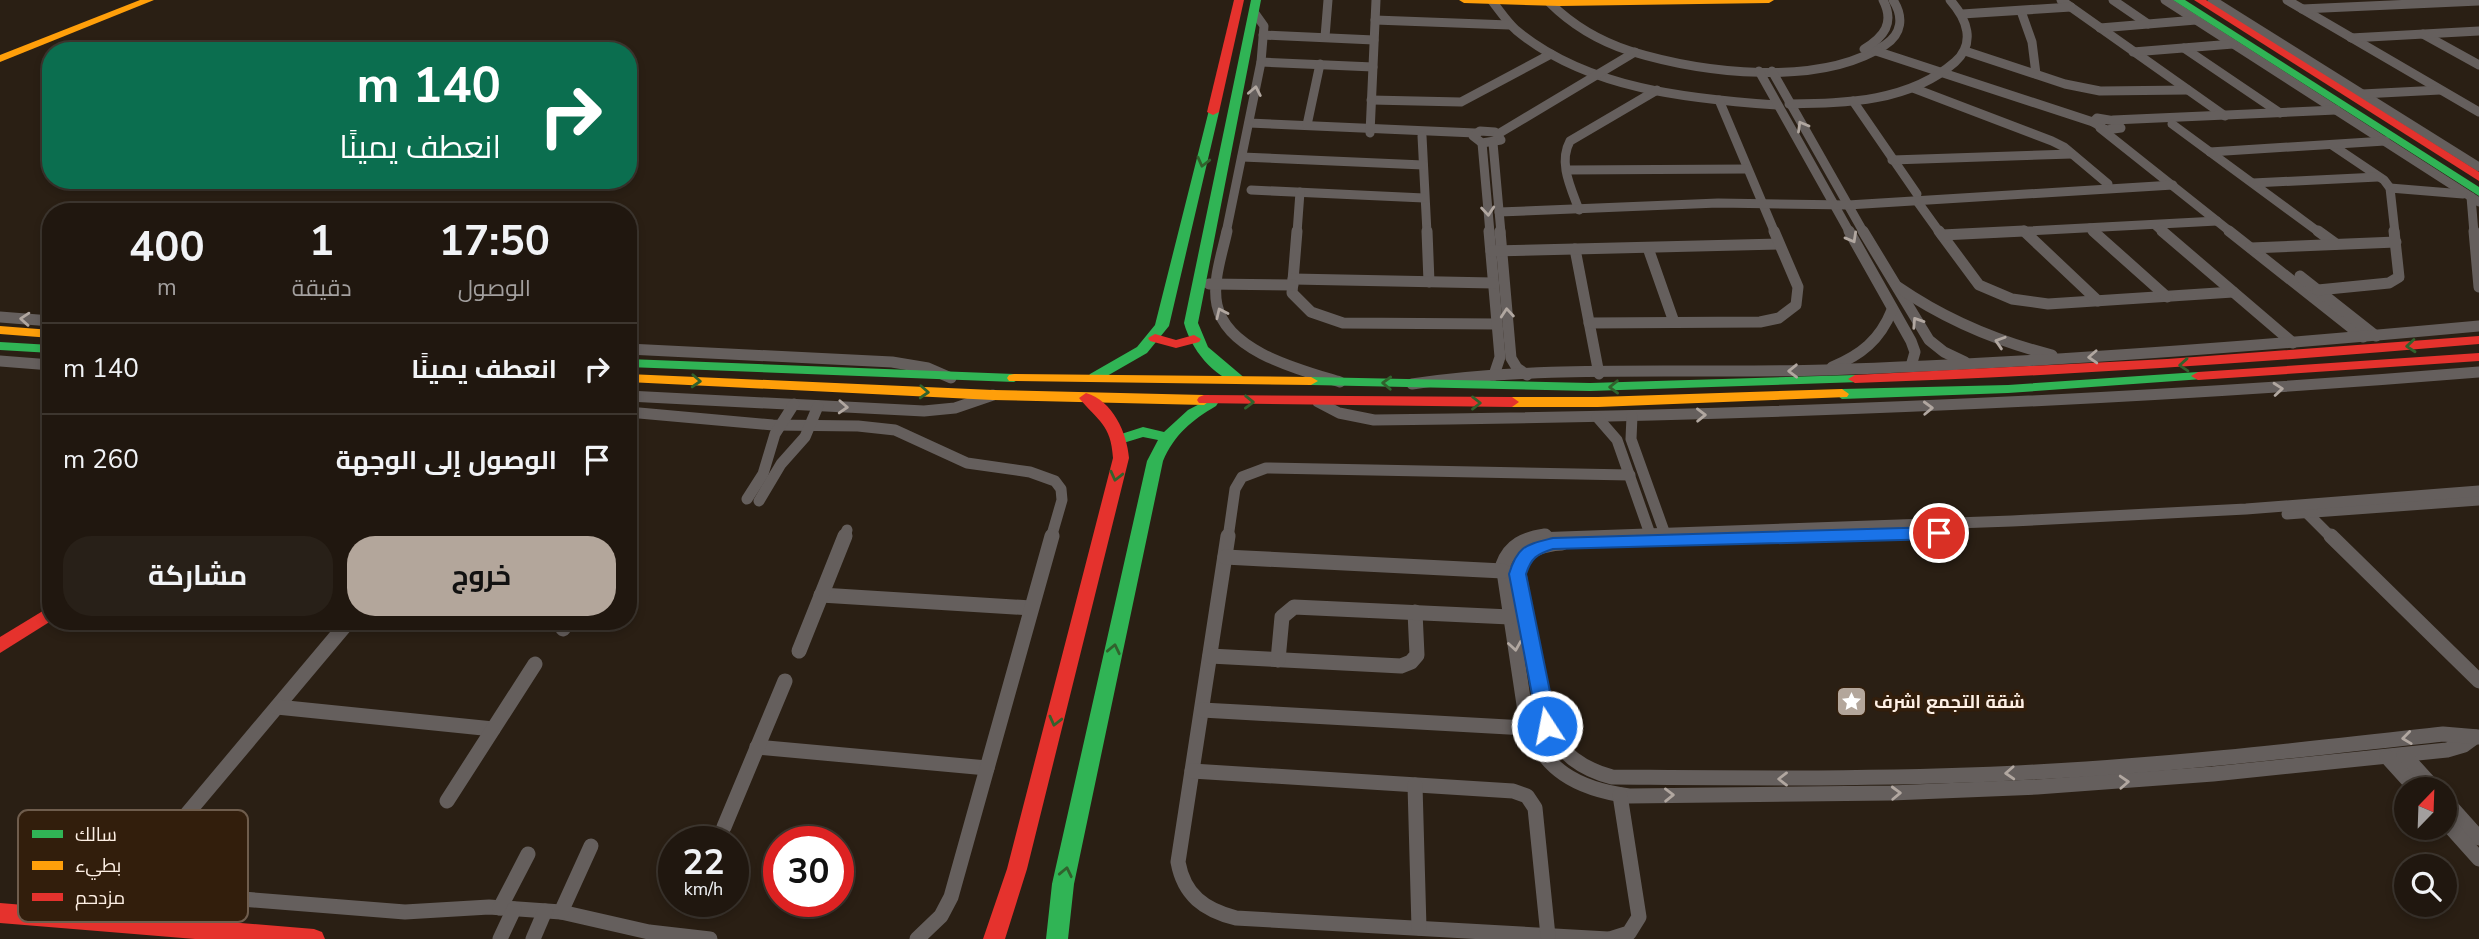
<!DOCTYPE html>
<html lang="ar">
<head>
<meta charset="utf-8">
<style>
  body { margin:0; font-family:"Nunito Sans",Cairo,sans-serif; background:#282018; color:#f1f3f6; direction:rtl; height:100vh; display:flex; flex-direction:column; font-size:26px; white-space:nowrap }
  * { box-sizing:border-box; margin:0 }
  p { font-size:23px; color:#a29f9e }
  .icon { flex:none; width:38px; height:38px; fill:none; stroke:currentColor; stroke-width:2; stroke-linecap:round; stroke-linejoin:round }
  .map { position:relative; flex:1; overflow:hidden; direction:ltr }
  .side { position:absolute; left:42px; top:203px; width:595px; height:427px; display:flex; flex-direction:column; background:#20170f; border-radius:28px; box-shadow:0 4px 10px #0003,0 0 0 2px #3d362f; direction:rtl }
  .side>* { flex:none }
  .hud { position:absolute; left:42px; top:42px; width:595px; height:147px; border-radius:28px; box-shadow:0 4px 10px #0003,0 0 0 2px #3d362f; direction:rtl; background:#0b6e4f; color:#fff; overflow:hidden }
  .needle { width:46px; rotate:23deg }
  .fabs { position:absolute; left:2394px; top:777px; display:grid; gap:14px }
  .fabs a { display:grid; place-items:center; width:63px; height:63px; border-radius:50%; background:#20170f; box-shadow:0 4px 10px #0003,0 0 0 2px #3d362f; font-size:35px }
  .speed { position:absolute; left:658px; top:826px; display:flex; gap:14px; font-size:35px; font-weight:700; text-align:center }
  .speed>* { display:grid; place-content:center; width:91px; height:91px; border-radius:50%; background:#20170f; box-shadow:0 4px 10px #0003,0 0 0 2px #3d362f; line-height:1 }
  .speed small { font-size:18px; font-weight:400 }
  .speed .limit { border:10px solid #d22; background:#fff; color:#111 }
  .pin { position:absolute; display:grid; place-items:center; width:60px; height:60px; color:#fff; margin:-30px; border:4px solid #fff; border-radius:50%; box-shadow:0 2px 7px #0007 }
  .me { position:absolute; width:77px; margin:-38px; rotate:349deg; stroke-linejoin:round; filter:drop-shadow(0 0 5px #0008) }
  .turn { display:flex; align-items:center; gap:24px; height:147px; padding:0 21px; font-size:32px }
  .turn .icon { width:91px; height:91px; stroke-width:2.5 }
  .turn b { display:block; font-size:49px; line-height:60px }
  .eta { display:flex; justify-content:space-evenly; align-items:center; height:119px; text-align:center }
  .eta b { font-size:42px; font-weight:700; line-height:49px }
  .button { display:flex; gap:14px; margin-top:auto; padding:14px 21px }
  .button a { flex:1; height:80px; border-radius:28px; background:#b3a69b; color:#111; font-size:28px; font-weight:700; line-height:80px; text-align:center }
  .button a+a { background:#282018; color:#f1f3f6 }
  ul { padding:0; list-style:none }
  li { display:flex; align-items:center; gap:21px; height:91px; padding:0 21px; border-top:2px solid #3d362f }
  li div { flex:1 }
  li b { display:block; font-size:26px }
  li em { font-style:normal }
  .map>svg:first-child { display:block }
</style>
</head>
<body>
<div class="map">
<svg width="2479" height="939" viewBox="0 0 2479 939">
  <rect width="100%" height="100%" fill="#2a1f14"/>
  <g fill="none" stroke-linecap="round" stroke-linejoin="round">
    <g stroke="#655f5d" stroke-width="9">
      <polyline points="2061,0 2225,116"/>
      <polyline points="2113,0 2148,24"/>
      <polyline points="2165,0 2479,202"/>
      <polyline points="2212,0 2479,167"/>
      <polyline points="2287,0 2479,112"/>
      <path d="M1492,1c8,10 15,21 24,29 71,59 173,69 261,75"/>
      <path d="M1549,2c23,23 50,39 81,49 72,22 189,37 255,-6 17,-11 19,-28 8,-45"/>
      <polyline points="2302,9 2479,1"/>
      <polyline points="2021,11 2032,42 2036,74"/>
      <polyline points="1962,14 2071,7"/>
      <polyline points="1375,20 1509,25"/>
      <polyline points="2100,28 2196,20"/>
      <polyline points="2423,34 2479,65"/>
      <polyline points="1263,35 1374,40"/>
      <polyline points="1325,37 1328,0"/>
      <polyline points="2351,38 2479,31"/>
      <polyline points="2184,48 2280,113"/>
      <path d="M1864,49c20,-12 31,-26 19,-49"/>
      <polyline points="1876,51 2093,122"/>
      <polyline points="1965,51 2065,84 2100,91 2188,90"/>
      <polyline points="2133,52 2233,44"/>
      <polyline points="1261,62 1373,67"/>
      <polyline points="1759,71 1850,233"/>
      <polyline points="1772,71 1864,233"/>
      <polyline points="1913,88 2052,141 2064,147 2108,184"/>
      <polyline points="2362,94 2440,90"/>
      <polyline points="1371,100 1461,102 1551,54"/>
      <polyline points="1719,100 1775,233"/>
      <polyline points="1853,101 1917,194"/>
      <path d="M1789,104c58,-1 120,-2 166,-42 21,-19 12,-43 -5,-62"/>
      <polygon points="2097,118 2115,121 2121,128 2106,130 2093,122"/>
      <polyline points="2113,120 2336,110"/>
      <polyline points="1249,123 1475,133"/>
      <polyline points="2172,124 2320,233"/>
      <polyline points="1307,125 1320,64"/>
      <polyline points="2100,128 2232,233"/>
      <polygon points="1480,131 1495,132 1501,140 1482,143 1473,136"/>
      <polyline points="1370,133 1376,0"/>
      <polyline points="1498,134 1635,52"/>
      <polyline points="1422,136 1427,233"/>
      <polyline points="1482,143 1490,233"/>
      <polyline points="1493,143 1501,233"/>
      <polyline points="2332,145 2384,180 2390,188 2395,233"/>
      <polyline points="2210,152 2385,141"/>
      <polyline points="1242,157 1423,165"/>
      <polyline points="1892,160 2072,154"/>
      <polyline points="1567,170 1747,169"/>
      <polyline points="2253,183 2378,177"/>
      <polyline points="2390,188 2463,194"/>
      <polyline points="1251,190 1424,198"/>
      <polyline points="2471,197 2474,233"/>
      <polyline points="1917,201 1940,233"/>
      <path d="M1579,210c-8,-22 -21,-47 -9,-69l87,-51"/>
      <polyline points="1499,212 1718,203 1848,205 2173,185"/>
      <polyline points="2155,225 2164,233"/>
      <polyline points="2090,228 2095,233"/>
      <polyline points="1226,233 1261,62 1264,26 1254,12"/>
      <polyline points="1297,233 1300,192"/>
      <polyline points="1989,233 2217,221"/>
    </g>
    <g stroke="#655f5d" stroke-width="11">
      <path d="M1227,231c-5,23 -15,51 -10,74 10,47 84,65 123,77"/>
      <polyline points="1297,231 1292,293 1311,312 1343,323 1497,324"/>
      <polyline points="1427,231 1429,282"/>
      <polyline points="1489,231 1500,357 1494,375"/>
      <polyline points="1500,231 1511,358 1517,368 1527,375"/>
      <polyline points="1849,231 1911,341 1915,352 1911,366"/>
      <polyline points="1863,231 1929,340 1944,352 1965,362"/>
      <polyline points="1939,231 1979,285 2012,299 2048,304 2233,292"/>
      <polyline points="2024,231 2098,301"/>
      <polyline points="2093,231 2167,297"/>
      <polyline points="2162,231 2293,343"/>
      <polyline points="2229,231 2363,337"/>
      <polyline points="2318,231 2336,244"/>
      <polyline points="2474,231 2479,287"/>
      <polyline points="1942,235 2024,231"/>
      <polyline points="1648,248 1674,322"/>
      <polyline points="2251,248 2396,242"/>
      <polyline points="1575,249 1599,374"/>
      <polyline points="1491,251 1779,244"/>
      <polyline points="2300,276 2376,336"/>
      <polyline points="1293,279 1493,283"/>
      <polyline points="1209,284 1293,285"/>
      <path d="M1898,287c48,33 98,54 154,68"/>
      <polyline points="2318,290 2389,283 2399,277 2394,231"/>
      <polyline points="0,317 51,321"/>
      <polyline points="1589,323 1760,322 1779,318 1796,305 1798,287 1774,231"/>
      <polyline points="628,349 892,362 928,368 951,378"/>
      <polyline points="0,361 51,365"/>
      <path d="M1832,367c29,-12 48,-27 60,-57"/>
      <path d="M1412,384c134,-20 277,-10 413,-14 218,-7 437,-24 654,-44"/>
      <polyline points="628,396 924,411 955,408 993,395"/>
      <path d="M1318,402l21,11 35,7c369,-4 737,-18 1105,-48"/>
      <polyline points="628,412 773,425 858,426 895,430 967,463 1030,472 1055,481 1061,489 1062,500 1051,538"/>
      <polyline points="1632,416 1631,439 1665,534"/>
      <polyline points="1597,417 1617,440 1650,534"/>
      <polyline points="747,499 763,474 775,434 794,404"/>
      <polyline points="759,501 781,464 805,437 818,406"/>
      <polyline points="2307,513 2332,538"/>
      <polyline points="2287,514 2479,500"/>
      <polyline points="628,525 631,520"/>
      <polyline points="844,538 847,530"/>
      <polyline points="1228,538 1235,489 1242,477 1266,468 1630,475"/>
      <polyline points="1534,538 2012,521 2246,509 2479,491"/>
    </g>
    <g stroke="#655f5d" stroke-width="15">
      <path d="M1228,536l-50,326c6,33 26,48 58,56l372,21"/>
      <path d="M1545,536c-20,3 -35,9 -42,29l23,153c15,52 52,71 103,78l262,-3 146,-6 176,-13 234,-24 17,-5 11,-8"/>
      <polyline points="2331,536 2479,681"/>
      <path d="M1562,543c-19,1 -36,6 -44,25l29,158c14,28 35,43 65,51 141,1 283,3 424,-5 136,-7 272,-23 407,-38l36,3"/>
      <polyline points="1225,557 1503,571"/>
      <polyline points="821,595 1031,608"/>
      <polyline points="349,621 155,852 147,872 152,888 167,893 405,912 489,907 561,912 649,932 710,939"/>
      <polyline points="563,629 568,621"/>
      <polyline points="799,651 845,536"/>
      <polyline points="1210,656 1401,666 1411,662 1417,655 1415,612"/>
      <polyline points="1278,660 1282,617 1294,607 1510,617"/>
      <polyline points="277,707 493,729"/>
      <polyline points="1202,710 1528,728"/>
      <polyline points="757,747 987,768"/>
      <polyline points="2404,755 2435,789"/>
      <polyline points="2387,757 2416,789"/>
      <polyline points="1192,771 1513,791 1527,796 1535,808 1548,936"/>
      <polyline points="1415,785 1419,928"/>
      <polyline points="2445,800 2479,838"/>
      <polyline points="447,801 535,664"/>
      <polyline points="2445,821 2479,859"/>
      <polyline points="724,827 785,681"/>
      <polyline points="500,908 528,854"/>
      <polyline points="561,912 591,846"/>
      <polyline points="500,939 514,909"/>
      <polyline points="533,939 545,911"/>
      <polyline points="917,939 941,916 951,897 1052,536"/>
      <polyline points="1610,939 1629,933 1639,917 1620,795"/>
    </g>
    <g fill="#30b455" fill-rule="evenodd">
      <path d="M1251,0h10l-63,323 10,24 39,33 -7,4c-27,-7 -49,-35 -56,-61z"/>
      <polygon points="2173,0 2185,0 2479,187 2479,196"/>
      <polygon points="1209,110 1219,112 1169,326 1147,353 1100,380 1090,380 1088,377 1090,374 1137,347 1155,325"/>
      <polygon points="0,342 51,345 51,353 0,350"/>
      <polygon points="628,359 1014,374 1021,378 1014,382 628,367"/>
      <polygon points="2198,372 2203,373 2205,376 2203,379 2008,393 1842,399 1835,394 1842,389 2008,385"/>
      <polygon points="1855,375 1860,376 1862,379 1860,382 1590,391 1311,385 1304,381 1311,377 1590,383"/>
      <path d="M1211,398l5,2 2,3 -2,3c-24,14 -42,29 -53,55l-89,423 -6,55h-22l6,-55 95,-423 11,-21 -15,-3 -23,7 -8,-5 3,-3 28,-9 21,5 24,-22z"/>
    </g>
    <g fill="#ff9f0a" fill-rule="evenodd">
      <polygon points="140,0 154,0 0,62 0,55"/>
      <polygon points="1459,0 1774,0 1769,3 1560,6 1464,3"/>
      <polygon points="0,326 51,330 51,338 0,334"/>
      <polygon points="628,374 993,390 1204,395 1211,400 1204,405 993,400 628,382"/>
      <polygon points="1014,374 1311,377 1318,381 1311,385 1009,381 1007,378 1009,375"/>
      <polygon points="1842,389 1849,394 1847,397 1598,407 1512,407 1505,402 1512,397 1598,397"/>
    </g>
    <g fill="#e5322d" fill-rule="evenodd">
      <polygon points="1234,0 1244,0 1219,112 1213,115 1207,112"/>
      <polygon points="2194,0 2206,0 2479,172 2479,181"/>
      <polygon points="1155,334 1176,340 1194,335 1201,339 1199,342 1176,348 1150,341 1148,338"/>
      <path d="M2479,336v8c-208,18 -416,32 -624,39l-7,-4 7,-4 312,-16z"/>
      <polygon points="2479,353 2479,361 2198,380 2191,376 2198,372"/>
      <path d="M1086,393c27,8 41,40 43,65l-102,411 -22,70h-22l24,-70 106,-411c-2,-34 -15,-37 -34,-60z"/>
      <polygon points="1204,395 1512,397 1519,402 1512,407 1199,403 1197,400 1199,397"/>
      <polygon points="51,606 51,621 0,653 0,637"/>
      <polygon points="0,903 314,929 322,932 325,939 195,939 0,923"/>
    </g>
  </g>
  <defs><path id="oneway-chevron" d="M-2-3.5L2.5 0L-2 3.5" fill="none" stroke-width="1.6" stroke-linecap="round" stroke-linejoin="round" transform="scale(1.75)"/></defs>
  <g stroke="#b1a7a0">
    <use href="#oneway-chevron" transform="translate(1255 91) rotate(-79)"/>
    <use href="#oneway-chevron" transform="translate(1802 126) rotate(-120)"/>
    <use href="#oneway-chevron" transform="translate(1488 211) rotate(85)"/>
    <use href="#oneway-chevron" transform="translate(1852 238) rotate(61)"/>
    <use href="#oneway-chevron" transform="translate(1221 313) rotate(-115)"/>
    <use href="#oneway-chevron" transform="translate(1507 313) rotate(-95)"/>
    <use href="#oneway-chevron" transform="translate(25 319) rotate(-176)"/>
    <use href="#oneway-chevron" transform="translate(1917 322) rotate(-123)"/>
    <use href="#oneway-chevron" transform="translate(2000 342) rotate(-162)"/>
    <use href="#oneway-chevron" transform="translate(2093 357) rotate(177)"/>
    <use href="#oneway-chevron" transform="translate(1793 371) rotate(179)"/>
    <use href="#oneway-chevron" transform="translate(2278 389) rotate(-5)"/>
    <use href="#oneway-chevron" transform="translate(843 407) rotate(3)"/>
    <use href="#oneway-chevron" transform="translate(1928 408) rotate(-2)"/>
    <use href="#oneway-chevron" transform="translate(1701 415) rotate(-1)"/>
    <use href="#oneway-chevron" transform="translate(1515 646) rotate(81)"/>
    <use href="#oneway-chevron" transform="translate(2407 738) rotate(173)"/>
    <use href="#oneway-chevron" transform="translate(2010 773) rotate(177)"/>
    <use href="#oneway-chevron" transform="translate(1783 779) rotate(180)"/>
    <use href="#oneway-chevron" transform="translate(2124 782) rotate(-3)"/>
    <use href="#oneway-chevron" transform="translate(1896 793) rotate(-2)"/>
    <use href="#oneway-chevron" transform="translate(1669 795) rotate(-1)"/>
  </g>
  <g stroke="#31622d">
    <use href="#oneway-chevron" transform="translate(1203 162) rotate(104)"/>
    <use href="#oneway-chevron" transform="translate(2411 346) rotate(175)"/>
    <use href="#oneway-chevron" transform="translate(2184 365) rotate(176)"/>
    <use href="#oneway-chevron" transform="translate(696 381) rotate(3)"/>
    <use href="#oneway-chevron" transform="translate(1387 383) rotate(-178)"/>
    <use href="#oneway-chevron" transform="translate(1614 387) rotate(179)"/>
    <use href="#oneway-chevron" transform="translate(924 392) rotate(3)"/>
    <use href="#oneway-chevron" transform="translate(1249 402) rotate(1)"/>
    <use href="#oneway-chevron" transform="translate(1476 403)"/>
    <use href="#oneway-chevron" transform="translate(1116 476) rotate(104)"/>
    <use href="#oneway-chevron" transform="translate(1114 649) rotate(-78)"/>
    <use href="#oneway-chevron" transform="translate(1055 721) rotate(104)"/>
    <use href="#oneway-chevron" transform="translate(1066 872) rotate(-78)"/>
  </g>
  <path fill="#1a73e8" stroke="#114b97" stroke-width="2" d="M1939,527l8,6 -8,6 -386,10c-16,5 -22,9 -27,25l31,152 -3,6 -7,2 -7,-2 -2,-6 -29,-152c9,-29 17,-29 44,-36z"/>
  <defs>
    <symbol id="sight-square" viewBox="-11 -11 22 22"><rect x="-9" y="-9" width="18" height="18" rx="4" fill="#b3a69b" stroke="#321e0c"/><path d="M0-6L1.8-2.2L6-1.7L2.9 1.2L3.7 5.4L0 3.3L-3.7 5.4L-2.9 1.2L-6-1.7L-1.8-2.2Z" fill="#fff"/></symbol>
  </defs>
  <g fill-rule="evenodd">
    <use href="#sight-square" x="1834" y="684" width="35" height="35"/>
  </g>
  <g text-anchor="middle" stroke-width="7" stroke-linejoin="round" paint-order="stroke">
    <g font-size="18" font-weight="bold" fill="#fdefe4" stroke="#321e0c" text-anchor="start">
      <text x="1874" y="708">شقة التجمع اشرف</text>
    </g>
  </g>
  <rect x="18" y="810" width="230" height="112" rx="10" fill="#321e0c" stroke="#6f5d4d" stroke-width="2"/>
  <rect x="32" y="830" width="31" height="8" fill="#30b455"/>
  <rect x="32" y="861" width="31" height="9" fill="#ff9f0a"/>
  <rect x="32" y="893" width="31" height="8" fill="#e5322d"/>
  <g font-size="19" fill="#fdefe4">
    <text x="75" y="841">سالك</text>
    <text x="75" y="872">بطيء</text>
    <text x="75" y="904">مزدحم</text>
  </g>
</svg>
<div class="fabs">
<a><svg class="needle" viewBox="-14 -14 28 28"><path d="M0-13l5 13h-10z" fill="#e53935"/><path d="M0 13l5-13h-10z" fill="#a29f9e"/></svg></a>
<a><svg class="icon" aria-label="search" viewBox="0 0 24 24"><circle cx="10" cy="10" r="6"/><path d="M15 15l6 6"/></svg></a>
</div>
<div class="speed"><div>22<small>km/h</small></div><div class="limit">30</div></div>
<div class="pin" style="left:1939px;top:533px;background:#d93025"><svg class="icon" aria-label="arrive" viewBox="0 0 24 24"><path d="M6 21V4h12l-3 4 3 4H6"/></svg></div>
<svg class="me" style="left:1547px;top:726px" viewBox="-20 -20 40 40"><circle r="17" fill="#1a73e8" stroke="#fff" stroke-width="3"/><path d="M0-11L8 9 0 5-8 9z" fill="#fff"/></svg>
<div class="hud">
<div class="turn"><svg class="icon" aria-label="right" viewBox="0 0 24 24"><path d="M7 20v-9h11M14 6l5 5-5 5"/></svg><div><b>140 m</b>انعطف يمينًا</div></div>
</div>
<section class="side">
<div class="eta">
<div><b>17:50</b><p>الوصول</p></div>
<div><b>1</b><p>دقيقة</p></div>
<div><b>400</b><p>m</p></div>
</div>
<ul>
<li><svg class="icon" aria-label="right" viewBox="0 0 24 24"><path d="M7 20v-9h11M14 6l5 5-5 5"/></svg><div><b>انعطف يمينًا</b></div><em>140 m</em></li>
<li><svg class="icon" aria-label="arrive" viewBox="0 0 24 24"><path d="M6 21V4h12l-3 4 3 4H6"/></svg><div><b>الوصول إلى الوجهة</b></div><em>260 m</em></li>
</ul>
<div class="button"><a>خروج</a><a>مشاركة</a></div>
</section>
</div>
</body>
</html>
